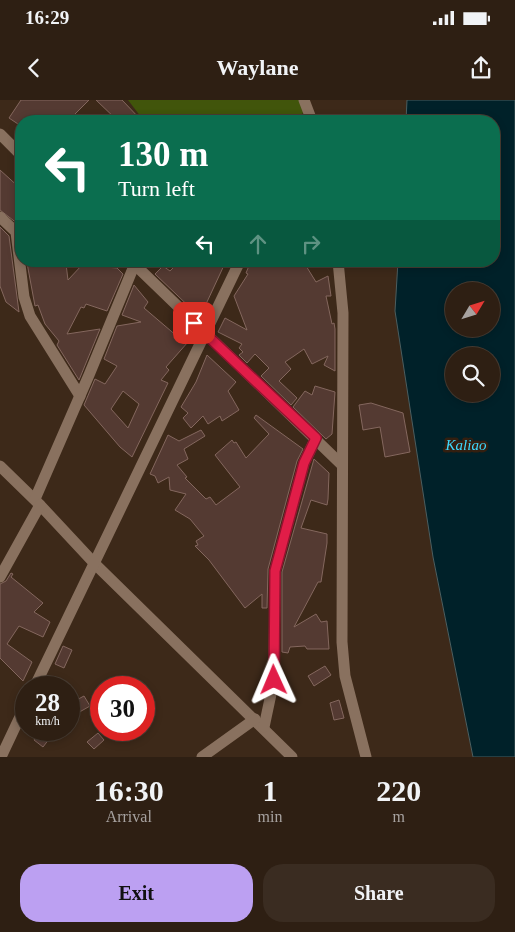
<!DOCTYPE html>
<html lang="en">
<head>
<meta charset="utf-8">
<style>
  body { margin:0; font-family:"Times New Roman",serif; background:#3a2c21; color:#f1f3f6; height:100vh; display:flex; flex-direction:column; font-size:19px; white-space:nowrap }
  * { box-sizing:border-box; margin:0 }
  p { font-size:16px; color:#a7a2a0 }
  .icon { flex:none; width:28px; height:28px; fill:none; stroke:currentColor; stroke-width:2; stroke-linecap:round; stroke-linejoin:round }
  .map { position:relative; height:657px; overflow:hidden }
  .sheet { display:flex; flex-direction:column; background:#2e1f13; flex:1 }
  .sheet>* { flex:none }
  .hud { position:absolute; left:15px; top:15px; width:485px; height:152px; border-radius:20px; box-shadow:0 2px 8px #0003,0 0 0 1px #493d33; background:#0b6e4f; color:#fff; overflow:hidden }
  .needle { width:32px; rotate:52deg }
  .buttons { position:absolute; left:445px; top:182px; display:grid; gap:10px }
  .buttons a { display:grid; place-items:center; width:55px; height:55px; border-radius:50%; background:#2e1f13; box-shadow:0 2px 8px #0003,0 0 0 1px #493d33; font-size:25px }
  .speed { position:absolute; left:15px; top:576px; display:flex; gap:10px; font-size:25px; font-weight:700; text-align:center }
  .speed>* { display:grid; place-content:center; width:65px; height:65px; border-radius:50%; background:#2e1f13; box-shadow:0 2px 8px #0003,0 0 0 1px #493d33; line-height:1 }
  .speed small { font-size:12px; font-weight:400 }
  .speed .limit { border:8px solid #d22; background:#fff; color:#111 }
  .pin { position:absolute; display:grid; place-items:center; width:42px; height:42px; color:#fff; margin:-21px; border-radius:10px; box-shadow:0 2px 8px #0006 }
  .me { position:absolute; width:55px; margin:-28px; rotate:359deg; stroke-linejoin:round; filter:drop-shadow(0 0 4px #0008) }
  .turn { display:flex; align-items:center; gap:18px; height:105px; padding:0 20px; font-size:22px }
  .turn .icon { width:65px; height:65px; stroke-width:2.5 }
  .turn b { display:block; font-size:35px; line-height:42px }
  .lanes { display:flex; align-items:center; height:48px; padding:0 20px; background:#0003; justify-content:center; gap:25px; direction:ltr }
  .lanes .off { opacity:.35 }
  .eta { display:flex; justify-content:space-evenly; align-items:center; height:85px; text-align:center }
  .eta b { font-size:30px; font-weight:700; line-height:35px }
  .primary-button { display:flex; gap:10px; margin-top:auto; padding:10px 20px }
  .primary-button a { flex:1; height:58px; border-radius:20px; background:#bca0f2; color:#111; font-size:20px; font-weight:700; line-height:58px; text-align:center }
  .primary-button a+a { background:#3a2c21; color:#f1f3f6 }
  .status { display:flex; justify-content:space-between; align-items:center; height:35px; padding:0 25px; background:#2e1f13; direction:ltr }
  .status svg { height:14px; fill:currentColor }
  header { display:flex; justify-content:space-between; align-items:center; height:65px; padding:0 20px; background:#2e1f13; font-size:22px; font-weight:700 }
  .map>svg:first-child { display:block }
</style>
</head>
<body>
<div class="status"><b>16:29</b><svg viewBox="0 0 49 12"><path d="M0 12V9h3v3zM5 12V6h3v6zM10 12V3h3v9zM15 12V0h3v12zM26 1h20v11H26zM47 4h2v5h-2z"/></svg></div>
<header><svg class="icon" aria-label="back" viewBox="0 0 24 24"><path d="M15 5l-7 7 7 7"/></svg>Waylane<svg class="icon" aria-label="share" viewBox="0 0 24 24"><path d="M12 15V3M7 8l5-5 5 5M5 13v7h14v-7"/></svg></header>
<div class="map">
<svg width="515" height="657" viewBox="0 0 515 657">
  <rect width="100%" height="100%" fill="#3d2919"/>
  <polygon fill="#41550b" points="128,0 303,0 307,7 297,21 144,21"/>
  <path fill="#002129" stroke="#4b5e60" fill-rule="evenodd" d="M407,0h108v657h-42l-40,-200 -38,-246 3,-50h96v-140h-88zM454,191h37v38h-37zM454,256h37v38h-37z"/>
  <g fill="#543a32" stroke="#84675e" fill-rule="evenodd">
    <polygon points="21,0 89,0 72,17 71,21 21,21 21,26 9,18"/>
    <polygon points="96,0 122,0 142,21 118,21"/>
    <polygon points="0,70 21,89 21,121 18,124 0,110"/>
    <polygon points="0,127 9,136 19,212 6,202 0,186"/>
    <polygon points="36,161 62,161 62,163 66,164 68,180 82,165 117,168 123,174 107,211 86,204 84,208 81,207 67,234 100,229 79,280 57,245 59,241 45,224 38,205 35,206 27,163"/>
    <polygon points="180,161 226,161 200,217 155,174 163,166 170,171"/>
    <polygon points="251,161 303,161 316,182 328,176 331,196 326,196 332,224 334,223 335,229 335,271 324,265 328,256 312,264 304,249 294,256 285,262 291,269 279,281 297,298 291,305 261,276 269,268 255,254 247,263 239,255 243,252 239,248 242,244 218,232 225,218 247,230 234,196 248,174 246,173"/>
    <path d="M134,185l14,17 -4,6 34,29 10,5 -22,25 3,3 -8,10 7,3 -36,74 -12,-10 -36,-42 11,-26 10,5 12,-18 -13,-7 13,-33 24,-4 -19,-7zM123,291l16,13 -11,24 -17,-19z"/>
    <polygon points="207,255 236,282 228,291 239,310 222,321 220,316 208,324 203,316 191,328 183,318 188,313 181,307 196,282"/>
    <polygon points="315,286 335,292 332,334 326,339 293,307 305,291 312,295"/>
    <polygon points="371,303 403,313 410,352 385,357 380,327 363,330 359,305"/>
    <polygon points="256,315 303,349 297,361 268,469 267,508 262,508 262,494 245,508 209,460 195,446 198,445 196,441 204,436 190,419 175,410 186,394 170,390 169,377 158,383 155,376 150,374 168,335 179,341 201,330 205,336 184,349 188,359 177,365 187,377 185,378 206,399 210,397 216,405 240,387 215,355 232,340 234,343 236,342 246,358 269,334 254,318"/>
    <polygon points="314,359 329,373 328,399 327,405 311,400 301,428 327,434 327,443 321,482 318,482 294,527 316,514 321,522 327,521 329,549 307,549 305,546 290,547 288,553 282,552 282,472"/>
    <polygon points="11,473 13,474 11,477 43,503 34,512 50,522 43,537 19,526 7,544 32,562 23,581 0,558 0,484 6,481"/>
    <polygon points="63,546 72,550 64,568 55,564"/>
    <polygon points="325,566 331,575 314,586 308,576"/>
    <polygon points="84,596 90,606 69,618 69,604"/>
    <polygon points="101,600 101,630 90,606"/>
    <polygon points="339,600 344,618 334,620 330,603"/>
    <polygon points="41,630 56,630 43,647 34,640"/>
    <polygon points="98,633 104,640 94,649 87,642"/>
  </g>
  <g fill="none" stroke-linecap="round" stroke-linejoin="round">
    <g stroke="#89715f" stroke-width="11">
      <polyline points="304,0 312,21"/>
      <polyline points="0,34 21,55"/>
      <polyline points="0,117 16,132 24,197 30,216 80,296"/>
      <polyline points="131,161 342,365"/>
      <polyline points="338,161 343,213 342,542 345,576 366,657"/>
      <polyline points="0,366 40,405 95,464 292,657"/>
      <polyline points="35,399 89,275 136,161"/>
      <polyline points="0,477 40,405"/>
      <polyline points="34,588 240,161"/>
      <polyline points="264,627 274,580 275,471 304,363 316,338"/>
      <polyline points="1,657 26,604"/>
      <polyline points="202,657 255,619"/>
    </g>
  </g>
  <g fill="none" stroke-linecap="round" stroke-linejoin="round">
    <defs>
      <polyline id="route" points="194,223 316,338 304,363 275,471 274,580"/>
    </defs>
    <use href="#route" stroke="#92132f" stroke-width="12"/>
    <use href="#route" stroke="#e11d48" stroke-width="9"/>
  </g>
  <g text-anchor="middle" stroke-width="5" stroke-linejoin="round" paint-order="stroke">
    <g font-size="15" font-style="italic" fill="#3dd8fc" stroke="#331f10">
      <text x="466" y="350">Kaliao</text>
    </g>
  </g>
</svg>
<div class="buttons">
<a><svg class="needle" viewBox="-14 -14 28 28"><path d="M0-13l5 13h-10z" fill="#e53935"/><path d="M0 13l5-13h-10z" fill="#a7a2a0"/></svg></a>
<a><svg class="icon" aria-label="search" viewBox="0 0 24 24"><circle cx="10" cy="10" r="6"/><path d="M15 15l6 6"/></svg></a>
</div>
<div class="speed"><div>28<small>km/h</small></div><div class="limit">30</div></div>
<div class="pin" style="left:194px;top:223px;background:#d93025"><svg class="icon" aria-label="arrive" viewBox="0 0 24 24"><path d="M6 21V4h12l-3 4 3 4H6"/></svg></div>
<svg class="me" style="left:274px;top:580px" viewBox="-20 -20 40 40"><path d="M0-17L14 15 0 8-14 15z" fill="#e11d48" stroke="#fff" stroke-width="4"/></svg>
<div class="hud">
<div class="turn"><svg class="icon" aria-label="left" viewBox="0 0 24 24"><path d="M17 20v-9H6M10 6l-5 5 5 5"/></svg><div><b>130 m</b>Turn left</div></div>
<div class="lanes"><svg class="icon" aria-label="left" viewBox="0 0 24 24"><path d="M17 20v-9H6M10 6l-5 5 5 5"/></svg><svg class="icon off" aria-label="ahead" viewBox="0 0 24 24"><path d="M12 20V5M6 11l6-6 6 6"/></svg><svg class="icon off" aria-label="right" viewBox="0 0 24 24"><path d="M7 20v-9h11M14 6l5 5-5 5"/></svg></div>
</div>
</div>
<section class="sheet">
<div class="eta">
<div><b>16:30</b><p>Arrival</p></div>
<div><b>1</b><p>min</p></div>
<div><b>220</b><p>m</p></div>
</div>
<div class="primary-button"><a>Exit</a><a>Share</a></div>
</section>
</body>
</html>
